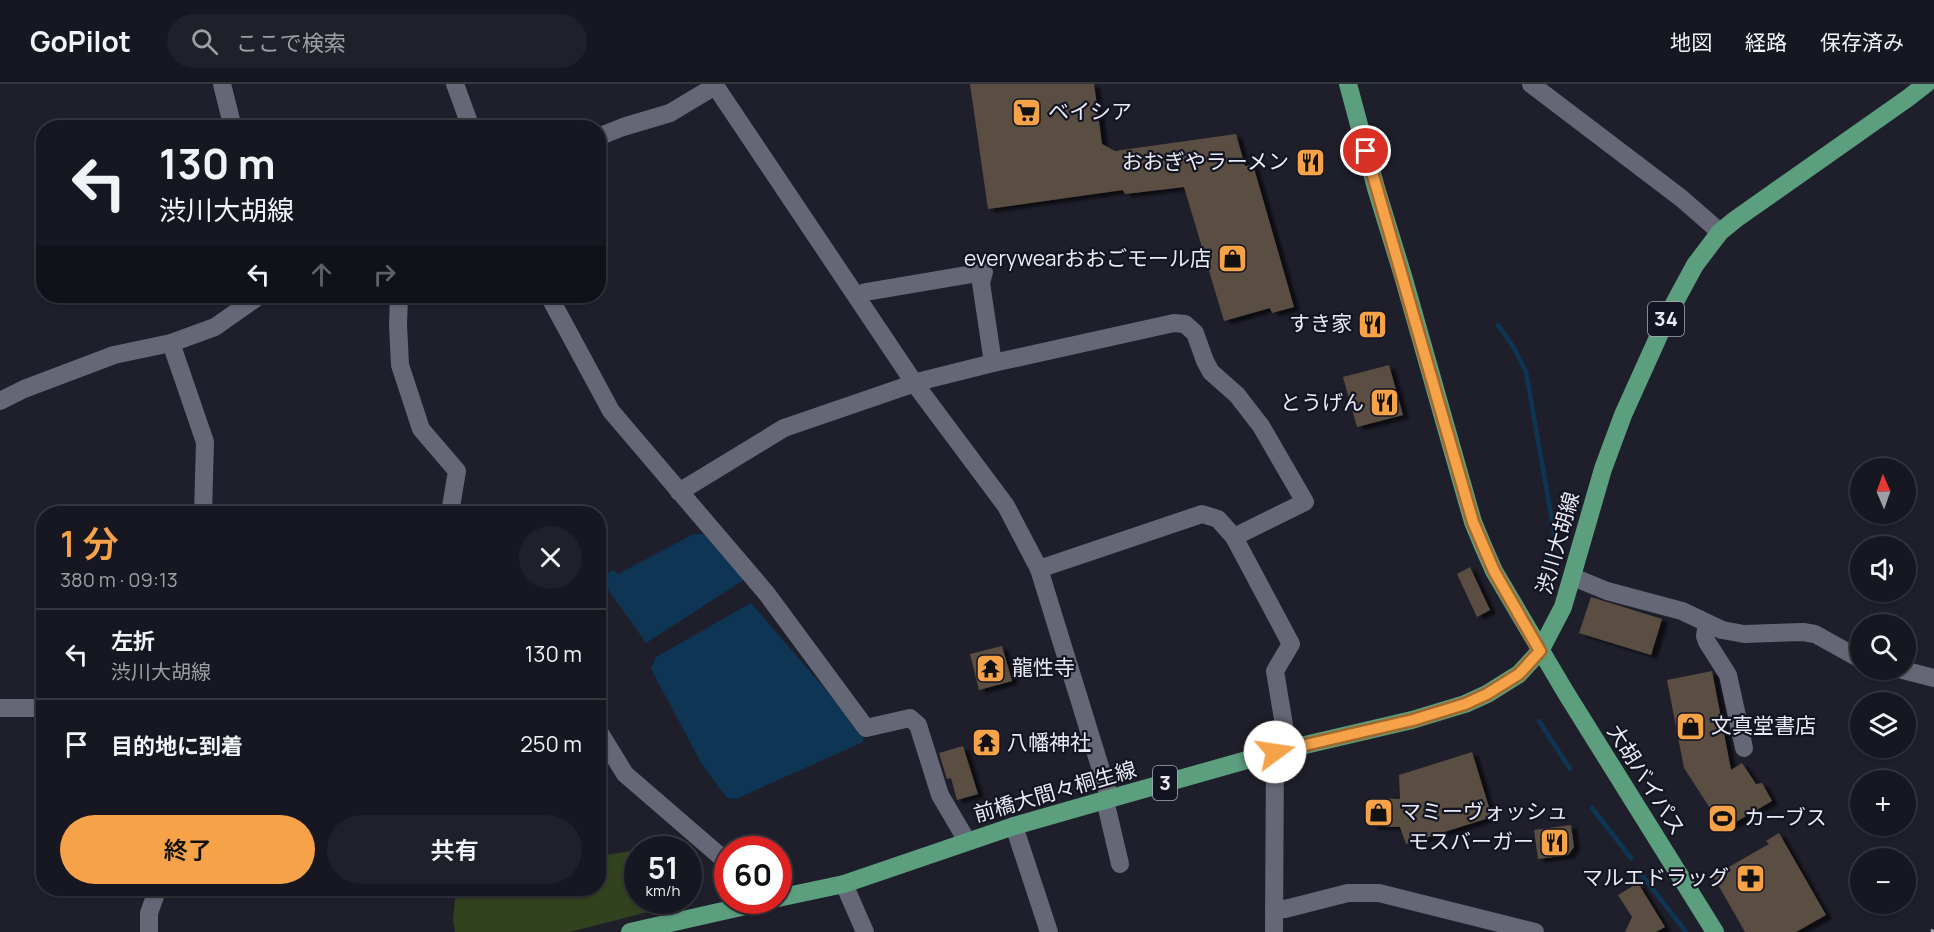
<!DOCTYPE html>
<html lang="ja">
<head>
<meta charset="utf-8">
<style>
  body { margin:0; font-family:Manrope,"Noto Sans JP",sans-serif; background:#1f2029; color:#f1f3f6; height:100vh; display:flex; flex-direction:column; font-size:22px; white-space:nowrap }
  * { box-sizing:border-box; margin:0 }
  p { font-size:20px; color:#9e9fa5 }
  .icon { flex:none; width:33px; height:33px; fill:none; stroke:currentColor; stroke-width:2; stroke-linecap:round; stroke-linejoin:round }
  .map { position:relative; flex:1; overflow:hidden }
  .panel { position:absolute; left:36px; top:422px; width:570px; height:390px; display:flex; flex-direction:column; background:#161720; border-radius:24px; box-shadow:0 2px 4px #0004,0 0 0 2px #35363e }
  .panel>* { flex:none }
  .top-card { position:absolute; left:36px; top:36px; width:570px; height:183px; border-radius:24px; box-shadow:0 2px 4px #0004,0 0 0 2px #35363e; background:#161720; color:#f1f3f6; overflow:hidden }
  .needle { width:39px; rotate:358deg }
  .controls { position:absolute; left:1850px; top:374px; display:grid; gap:12px }
  .controls a { display:grid; place-items:center; width:66px; height:66px; border-radius:50%; background:#161720; box-shadow:0 2px 4px #0004,0 0 0 2px #35363e; font-size:30px }
  .speed { position:absolute; left:624px; top:752px; display:flex; gap:12px; font-size:30px; font-weight:700; text-align:center }
  .speed>* { display:grid; place-content:center; width:78px; height:78px; border-radius:50%; background:#161720; box-shadow:0 2px 4px #0004,0 0 0 2px #35363e; line-height:1 }
  .speed small { font-size:15px; font-weight:400 }
  .speed .limit { border:9px solid #d22; background:#fff; color:#111 }
  .pin { position:absolute; display:grid; place-items:center; width:51px; height:51px; color:#fff; margin:-26px; border:3px solid #fff; border-radius:50%; box-shadow:0 2px 6px #0007 }
  .me { position:absolute; width:66px; margin:-33px; rotate:76deg; stroke-linejoin:round; filter:drop-shadow(0 0 4px #0008) }
  .turn { display:flex; align-items:center; gap:21px; height:126px; padding:0 24px; font-size:27px }
  .turn .icon { width:78px; height:78px; stroke-width:2.5 }
  .turn b { display:block; font-size:42px; line-height:51px }
  .lanes { display:flex; align-items:center; height:57px; padding:0 24px; background:#0003; justify-content:center; gap:30px; direction:ltr }
  .lanes .off { opacity:.35 }
  .round { display:grid; place-items:center; flex:none; width:63px; height:63px; border-radius:32px; background:#1f2029 }
  .headline { display:flex; align-items:center; justify-content:space-between; height:102px; padding:0 24px }
  h1 { font-size:36px; font-weight:600; line-height:45px; color:#f6a248 }
  .cta { display:flex; gap:12px; margin-top:auto; padding:12px 24px }
  .cta a { flex:1; height:69px; border-radius:36px; background:#f6a248; color:#111; font-size:24px; font-weight:600; line-height:69px; text-align:center }
  .cta a+a { background:#1f2029; color:#f1f3f6 }
  ul { padding:0; list-style:none }
  li { display:flex; align-items:center; gap:18px; height:90px; padding:0 24px; border-top:2px solid #35363e }
  li div { flex:1 }
  li b { display:block; font-size:22px }
  li em { font-style:normal }
  header { display:flex; align-items:center; gap:36px; box-sizing:border-box; height:84px; padding:0 30px; background:#161720; border-bottom:2px solid #35363e }
  header strong { font-size:28px }
  nav { display:flex; gap:33px; margin-inline-start:auto; font-size:21px }
  .search { width:420px; height:54px; background:#1f2029; display:flex; align-items:center; gap:15px; box-sizing:border-box; padding:0 21px; border-radius:33px; color:#9e9fa5; font-size:22px }
  .map>svg:first-child { display:block }
</style>
</head>
<body>
<header>
<strong>GoPilot</strong>
<div class="search"><svg class="icon" aria-label="search" viewBox="0 0 24 24"><circle cx="10" cy="10" r="6"/><path d="M15 15l6 6"/></svg>ここで検索</div>
<nav><a>地図</a><a>経路</a><a>保存済み</a></nav>
</header>
<div class="map">
<svg width="1934" height="848" viewBox="0 0 1934 848">
  <defs>
    <filter id="shadow"><feDropShadow dx="6" dy="3.5" stdDeviation="1.5" flood-color="#0009"/></filter>
  </defs>
  <rect width="100%" height="100%" fill="#1e1f2b"/>
  <polygon fill="#32421e" points="637,766 638,816 670,816 671,822 570,848 455,848 453,837 456,804 598,804 599,772"/>
  <g fill="#0e3654">
    <polygon points="694,450 704,450 745,495 646,559 600,494 613,486 618,490"/>
    <polygon points="751,519 863,649 863,658 736,715 727,714 703,682 651,585 656,573"/>
  </g>
  <g fill="none" stroke-linecap="round" stroke-linejoin="round">
    <g stroke="#0e3654" stroke-width="4.5">
      <polyline points="1498,241 1514,264 1526,288 1556,459 1542,490"/>
      <polyline points="1539,637 1570,685"/>
      <polyline points="1592,724 1631,774"/>
      <polyline points="1638,786 1686,848"/>
    </g>
  </g>
  <g fill="#5a4e43" filter="url(#shadow)">
    <polygon points="970,0 1094,0 1102,60 1115,67 1236,50 1245,82 1253,81 1294,223 1272,229 1270,224 1224,237 1184,103 1125,110 1123,106 988,125"/>
    <polygon points="1389,281 1403,331 1357,343 1343,293"/>
    <polygon points="1470,483 1490,526 1477,533 1457,490"/>
    <polygon points="1591,513 1662,535 1651,571 1579,549"/>
    <polygon points="1002,562 1012,597 979,606 970,570"/>
    <polygon points="1712,587 1731,686 1742,679 1756,700 1762,699 1772,717 1729,742 1721,741 1684,684 1667,596"/>
    <polygon points="963,662 978,710 957,716 951,694 947,695 939,669"/>
    <polygon points="1472,668 1492,733 1406,760 1400,743 1371,742 1372,714 1400,715 1399,691"/>
    <polygon points="1571,741 1574,763 1568,771 1538,775 1534,746"/>
    <polygon points="1779,749 1826,831 1796,848 1745,848 1713,792 1769,760 1766,757"/>
    <polygon points="1638,799 1665,843 1656,848 1625,848 1632,833 1618,811"/>
  </g>
  <g fill="none" stroke-linecap="round" stroke-linejoin="round">
    <g stroke="#656776" stroke-width="18">
      <polyline points="222,0 233,44"/>
      <polyline points="455,0 471,44"/>
      <polyline points="714,0 915,300 1006,422 1039,485 1110,715"/>
      <polyline points="1531,0 1681,114 1720,148"/>
      <polyline points="598,53 623,43 670,29 715,2"/>
      <polyline points="857,211 866,208 984,188 981,199 993,279"/>
      <polyline points="399,212 398,240 400,281 421,345 457,387 450,429"/>
      <polyline points="549,212 611,327 767,510 866,644 910,634 918,641 940,711 967,757"/>
      <polyline points="171,259 205,358 203,429"/>
      <polyline points="0,317 24,305 114,271 171,259 215,243 259,212"/>
      <polyline points="679,408 784,344 921,297 993,279 1174,239 1185,240 1195,249 1205,277 1211,288 1237,311 1261,342 1305,418 1234,453"/>
      <polyline points="1039,485 1202,430 1218,435 1234,453 1291,560 1275,587 1288,665"/>
      <polyline points="1573,493 1607,507 1682,527 1722,546 1744,550 1803,548 1815,550 1860,575"/>
      <polyline points="1707,539 1705,552 1707,558 1728,591 1744,664"/>
      <polyline points="1899,585 1934,594"/>
      <polyline points="0,624 44,624"/>
      <polyline points="598,646 625,690 728,779"/>
      <polyline points="1105,716 1120,780"/>
      <polyline points="1014,742 1049,848"/>
      <polyline points="844,800 865,848"/>
      <polyline points="1274,824 1285,825 1348,809 1379,809 1535,848"/>
      <polyline points="149,848 149,829 158,804"/>
      <polyline points="1274,848 1275,668"/>
    </g>
    <g stroke="#5b9f7e" stroke-width="18">
      <polyline points="1348,0 1376,104 1403,192 1451,361 1473,438 1483,462 1494,487 1566,609 1715,848"/>
      <polyline points="778,814 844,800 1014,742 1105,716 1275,668 1412,636 1465,620 1487,610 1519,590 1540,567 1563,523 1603,385 1623,331 1669,229 1695,181 1720,148 1736,135 1908,14 1926,0"/>
      <polyline points="630,848 772,816"/>
    </g>
    <polyline stroke="#a5a6b0" stroke-width="4.5" stroke-dasharray="12 6" stroke-linecap="butt" points="1931,848 1934,847"/>
  </g>
  <g fill="none" stroke-linecap="round" stroke-linejoin="round">
    <defs>
      <polyline id="route" points="1275,668 1413,636 1465,620 1487,610 1519,590 1540,567 1494,487 1473,438 1366,67"/>
    </defs>
    <use href="#route" stroke="#a0692f" stroke-width="15"/>
    <use href="#route" stroke="#f6a248" stroke-width="10"/>
  </g>
  <defs>
    <symbol id="supermarket-square" viewBox="-11 -11 22 22"><rect x="-9" y="-9" width="18" height="18" rx="4" fill="#f6a248" stroke="#141522"/><path d="M-6-5.5h2.5l.6 2H6L4.5 2H-2.5L-4.4-4H-6ZM-1.5 3.2a1.3 1.3 0 1 0 .1 0ZM3 3.2a1.3 1.3 0 1 0 .1 0Z" fill="#111"/></symbol>
    <symbol id="restaurant-square" viewBox="-11 -11 22 22"><rect x="-9" y="-9" width="18" height="18" rx="4" fill="#f6a248" stroke="#141522"/><path d="M-5-6h1v4h1v-4h1v4h1v-4h1v5L-1.5 .5V6h-2V.5L-5-1ZM5-6V6H3V1.5H1.5Q1.5-4 5-6Z" fill="#111"/></symbol>
    <symbol id="shop-square" viewBox="-11 -11 22 22"><rect x="-9" y="-9" width="18" height="18" rx="4" fill="#f6a248" stroke="#141522"/><path d="M-5-2.5h2.3a2.7 3.5 0 0 1 5.4 0H5L5.5 6h-11ZM-1.5-2.5h3a1.5 2.3 0 0 0-3 0Z" fill="#111"/></symbol>
    <symbol id="temple-square" viewBox="-11 -11 22 22"><rect x="-9" y="-9" width="18" height="18" rx="4" fill="#f6a248" stroke="#141522"/><path d="M0-6L5-2H3V0L6.5 2.5H4V6H1.5V3h-3V6H-4V2.5H-6.5L-3 0V-2H-5Z" fill="#111"/></symbol>
    <symbol id="stadium-square" viewBox="-11 -11 22 22"><rect x="-9" y="-9" width="18" height="18" rx="4" fill="#f6a248" stroke="#141522"/><path d="M0-5a6.5 5 0 1 0 0 10a6.5 5 0 1 0 0-10ZM-3.5-1.8h7v3.6h-7Z" fill="#111"/></symbol>
    <symbol id="pharmacy-square" viewBox="-11 -11 22 22"><rect x="-9" y="-9" width="18" height="18" rx="4" fill="#f6a248" stroke="#141522"/><path d="M-2-6h4v4h4v4h-4v4h-4v-4h-4v-4h4Z" fill="#111"/></symbol>
  </defs>
  <g fill-rule="evenodd">
    <use href="#supermarket-square" x="1010" y="12" width="33" height="33"/>
    <use href="#restaurant-square" x="1294" y="62" width="33" height="33"/>
    <use href="#shop-square" x="1216" y="158" width="33" height="33"/>
    <use href="#restaurant-square" x="1356" y="224" width="33" height="33"/>
    <use href="#restaurant-square" x="1368" y="302" width="33" height="33"/>
    <use href="#temple-square" x="974" y="568" width="33" height="33"/>
    <use href="#shop-square" x="1674" y="626" width="33" height="33"/>
    <use href="#temple-square" x="970" y="642" width="33" height="33"/>
    <use href="#shop-square" x="1362" y="712" width="33" height="33"/>
    <use href="#stadium-square" x="1706" y="718" width="33" height="33"/>
    <use href="#restaurant-square" x="1538" y="742" width="33" height="33"/>
    <use href="#pharmacy-square" x="1734" y="778" width="33" height="33"/>
  </g>
  <g text-anchor="middle" stroke-width="4.5" stroke-linejoin="round" paint-order="stroke">
    <g fill="#141522" stroke="#aaabb5" stroke-width="1.5">
      <rect x="1648" y="218" width="36" height="34" rx="4.5"/>
      <rect x="1153" y="682" width="24" height="34" rx="4.5"/>
    </g>
    <g font-size="20" font-weight="bold" fill="#eaebf4">
      <text x="1666" y="242">34</text>
      <text x="1165" y="706">3</text>
    </g>
    <g font-size="21" fill="#eaebf4" stroke="#141522" text-anchor="start">
      <text x="1048" y="35">ベイシア</text>
      <text x="1289" y="85" text-anchor="end">おおぎやラーメン</text>
      <text x="1211" y="182" text-anchor="end">everywearおおごモール店</text>
      <text x="1352" y="247" text-anchor="end">すき家</text>
      <text x="1364" y="326" text-anchor="end">とうげん</text>
      <text x="1012" y="591">龍性寺</text>
      <text x="1711" y="649">文真堂書店</text>
      <text x="1007" y="666">八幡神社</text>
      <text x="1400" y="735">マミーヴォッシュ</text>
      <text x="1744" y="741">カーブス</text>
      <text x="1534" y="765" text-anchor="end">モスバーガー</text>
      <text x="1729" y="801" text-anchor="end">マルエドラッグ</text>
    </g>
    <g font-size="21" fill="#eaebf4" stroke="#141522">
      <text transform="translate(1558 459) rotate(-74)" y="7">渋川大胡線</text>
      <text transform="translate(1646 696) rotate(58)" y="7">大胡バイパス</text>
      <text transform="translate(1055 708) rotate(-16)" y="7">前橋大間々桐生線</text>
    </g>
  </g>
</svg>
<div class="controls">
<a><svg class="needle" viewBox="-14 -14 28 28"><path d="M0-13l5 13h-10z" fill="#e53935"/><path d="M0 13l5-13h-10z" fill="#9e9fa5"/></svg></a>
<a><svg class="icon" aria-label="sound" viewBox="0 0 24 24"><path d="M4 9h4l5-4v14l-5-4H4zM17 9q2 3 0 6"/></svg></a>
<a><svg class="icon" aria-label="search" viewBox="0 0 24 24"><circle cx="10" cy="10" r="6"/><path d="M15 15l6 6"/></svg></a>
<a><svg class="icon" aria-label="layers" viewBox="0 0 24 24"><path d="M12 4l9 5-9 5-9-5zM3 14l9 5 9-5"/></svg></a>
<a>+</a>
<a>−</a>
</div>
<div class="speed"><div>51<small>km/h</small></div><div class="limit">60</div></div>
<div class="pin" style="left:1366px;top:67px;background:#d93025"><svg class="icon" aria-label="arrive" viewBox="0 0 24 24"><path d="M6 21V4h12l-3 4 3 4H6"/></svg></div>
<svg class="me" style="left:1275px;top:668px" viewBox="-20 -20 40 40"><circle r="19" fill="#fff"/><path d="M0-13L10 11 0 6-10 11z" fill="#f6a248"/></svg>
<div class="top-card">
<div class="turn"><svg class="icon" aria-label="left" viewBox="0 0 24 24"><path d="M17 20v-9H6M10 6l-5 5 5 5"/></svg><div><b>130 m</b>渋川大胡線</div></div>
<div class="lanes"><svg class="icon" aria-label="left" viewBox="0 0 24 24"><path d="M17 20v-9H6M10 6l-5 5 5 5"/></svg><svg class="icon off" aria-label="ahead" viewBox="0 0 24 24"><path d="M12 20V5M6 11l6-6 6 6"/></svg><svg class="icon off" aria-label="right" viewBox="0 0 24 24"><path d="M7 20v-9h11M14 6l5 5-5 5"/></svg></div>
</div>
<section class="panel">
<div class="headline"><div><h1>1 分</h1><p>380 m · 09:13</p></div><a class="round"><svg class="icon" aria-label="close" viewBox="0 0 24 24"><path d="M6 6l12 12M18 6L6 18"/></svg></a></div>
<ul>
<li><svg class="icon" aria-label="left" viewBox="0 0 24 24"><path d="M17 20v-9H6M10 6l-5 5 5 5"/></svg><div><b>左折</b><p>渋川大胡線</p></div><em>130 m</em></li>
<li><svg class="icon" aria-label="arrive" viewBox="0 0 24 24"><path d="M6 21V4h12l-3 4 3 4H6"/></svg><div><b>目的地に到着</b></div><em>250 m</em></li>
</ul>
<div class="cta"><a>終了</a><a>共有</a></div>
</section>
</div>
</body>
</html>
